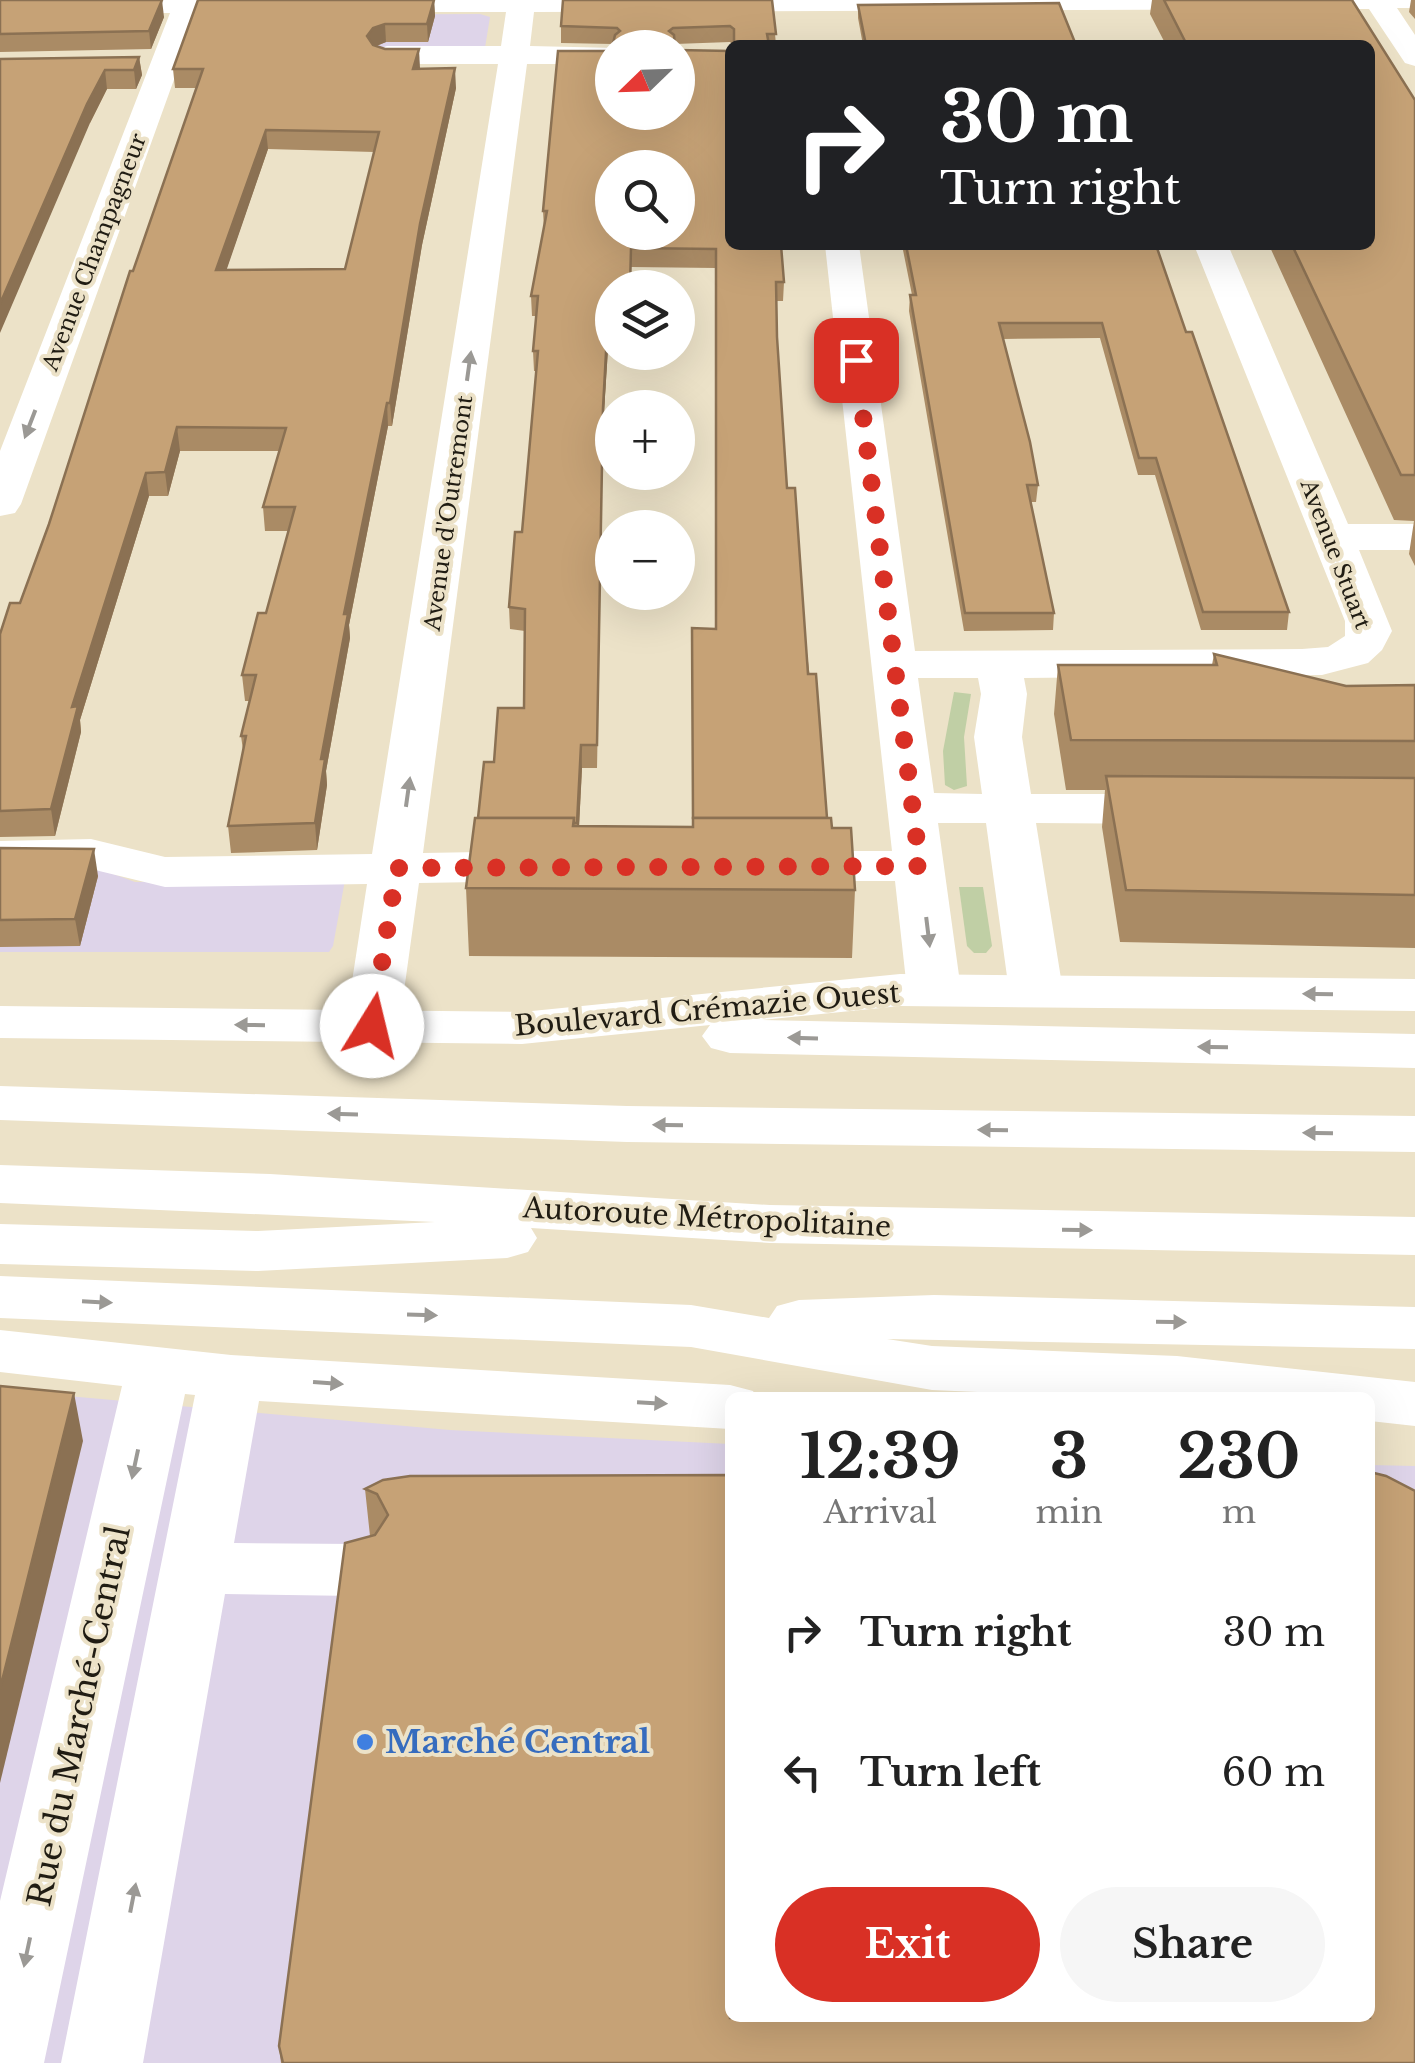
<!DOCTYPE html>
<html lang="en">
<head>
<meta charset="utf-8">
<style>
  body { margin:0; font-family:"Libre Baskerville",serif; background:#f6f6f6; color:#222; height:100vh; display:flex; flex-direction:column; font-size:38px; white-space:nowrap }
  * { box-sizing:border-box; margin:0 }
  p { font-size:32px; color:#767676 }
  .icon { flex:none; width:55px; height:55px; fill:none; stroke:currentColor; stroke-width:2; stroke-linecap:round; stroke-linejoin:round }
  .map { position:relative; flex:1; overflow:hidden }
  .details { position:absolute; left:725px; top:1392px; width:650px; height:630px; display:flex; flex-direction:column; background:#fff; border-radius:15px; box-shadow:0 10px 40px #0002 }
  .details>* { flex:none }
  .top-card { position:absolute; left:725px; top:40px; width:650px; height:210px; border-radius:15px; box-shadow:0 10px 40px #0002; background:#202124; color:#fff; overflow:hidden }
  .needle { width:65px; rotate:247deg }
  .tools { position:absolute; left:595px; top:30px; display:grid; gap:20px }
  .tools a { display:grid; place-items:center; width:100px; height:100px; border-radius:50%; background:#fff; box-shadow:0 10px 40px #0002; font-size:50px }
  .pin { position:absolute; display:grid; place-items:center; width:85px; height:85px; color:#fff; margin:-42px; border-radius:20px; box-shadow:0 5px 15px #0006 }
  .me { position:absolute; width:110px; margin:-55px; rotate:9deg; stroke-linejoin:round; filter:drop-shadow(0 0 8px #0008) }
  .turn { display:flex; align-items:center; gap:35px; height:210px; padding:0 50px; font-size:45px }
  .turn .icon { width:130px; height:130px; stroke-width:2.5 }
  .turn b { display:block; font-size:70px; line-height:85px }
  .eta { display:flex; justify-content:space-evenly; align-items:center; height:170px; text-align:center }
  .eta b { font-size:60px; font-weight:700; line-height:70px }
  .cta { display:flex; gap:20px; margin-top:auto; padding:20px 50px }
  .cta a { flex:1; height:115px; border-radius:60px; background:#d93025; color:#fff; font-size:40px; font-weight:700; line-height:115px; text-align:center }
  .cta a+a { background:#f6f6f6; color:#222 }
  ul { padding:0; list-style:none }
  li { display:flex; align-items:center; gap:30px; height:140px; padding:0 50px }
  li div { flex:1 }
  li b { display:block; font-size:38px }
  li em { font-style:normal }
  .map>svg:first-child { display:block }
</style>
</head>
<body>
<div class="map">
<svg width="1415" height="2063" viewBox="0 0 1415 2063">
  <rect width="100%" height="100%" fill="#ece2c8"/>
  <g fill="#ded4e9">
    <polygon points="480,14 490,17 483,60 328,59 227,15"/>
    <polygon points="89,865 135,882 345,880 333,946 329,952 0,952 0,867"/>
    <polygon points="0,1390 450,1430 730,1444 730,2018 1370,2018 1370,1465 1415,1466 1415,2063 0,2063"/>
  </g>
  <g fill="#c0cfa5">
    <polygon points="954,692 971,694 964,737 967,786 954,790 945,785 943,751"/>
    <polygon points="959,887 983,887 992,946 986,953 974,953 967,946"/>
  </g>
  <g fill="none" stroke-linecap="round" stroke-linejoin="round">
    <g fill="#fff" fill-rule="evenodd">
      <polygon points="0,0 283,0 286,4 272,12 198,13 21,504 15,513 0,516 0,451 170,13 0,13"/>
      <polygon points="347,0 1415,0 1415,8 1397,8 1415,35 1415,66 1405,63 1369,9 534,12 530,46 617,48 612,48 612,64 527,64 423,853 544,851 562,855 569,866 562,877 544,881 419,883 399,1027 391,1039 372,1043 353,1039 345,1027 367,884 165,887 91,869 0,871 0,841 91,839 165,857 372,854 498,64 387,64 377,61 372,55 377,49 387,46 501,46 506,12 358,12 348,10 344,4"/>
      <path d="M825,245h34l56,406 387,-2 26,-2 17,-11v-15l-151,-376h34l120,279h67v26h-56l33,81 -10,19 -14,13 -46,12 -298,3 3,16 -5,43 9,57h146l17,5 8,10 -8,10 -17,5 -141,-1 27,168 -8,11 -19,5 -19,-5 -8,-11 -23,-168h-48l23,167 -8,11 -19,5 -19,-5 -8,-11 -12,-109h-115l-18,-4 -7,-11 7,-11 18,-4h112zM918,678h60l3,16 -7,43 8,57 -48,-1z"/>
      <polygon points="0,1330 231,1355 730,1385 753,1391 757,1398 730,1398 730,1429 259,1401 234,1543 355,1544 379,1552 390,1570 379,1588 355,1596 225,1594 143,2063 61,2063 195,1395 185,1394 44,2063 0,2063 0,1901 122,1386 0,1372"/>
    </g>
    <g fill="#fff" fill-rule="evenodd">
      <polygon points="900,974 1415,979 1415,1011 900,1006 762,1020 1415,1034 1415,1068 730,1053 711,1048 702,1036 710,1025 522,1044 0,1038 0,1006 522,1012"/>
      <polygon points="0,1276 691,1305 769,1318 777,1306 799,1300 934,1295 1415,1307 1415,1349 887,1339 932,1346 1177,1356 1415,1382 1415,1426 1370,1421 1370,1398 1118,1398 932,1390 691,1347 0,1318"/>
    </g>
    <g fill="#fff" fill-rule="evenodd">
      <polygon points="0,1086 627,1106 1415,1116 1415,1152 627,1142 0,1120"/>
      <polygon points="0,1165 270,1174 770,1205 1415,1217 1415,1255 770,1243 531,1228 537,1238 528,1252 507,1258 258,1271 0,1264 0,1224 258,1231 435,1222 0,1203"/>
    </g>
  </g>
  <g fill="#aa8b65" fill-rule="evenodd">
    <polygon points="0,0 164,17 151,49 0,52"/>
    <path d="M434,0l1,16 -7,26h-42l-10,4 80,42 -34,157 -30,181h-4l-39,199 1,13 -24,133 1,14 -10,65 -86,3 -3,-27 15,-76 -2,-14 9,-35h-5l-3,-26 24,-62 22,-82h-23l-2,-24 17,-56h-100l-12,45h-19l-69,224 1,12 -26,104 -55,1v-203l20,-31 29,-79 84,-253 63,-183h-21l-2,-19zM268,149l106,3 -29,117 -119,1z"/>
    <path d="M772,0l4,45h-43l-3,-3 -55,2v4l109,234 -1,19h-6v36l10,151 40,330 28,72 -3,68 -383,-2 -3,-68 12,-70 16,-56 30,-54 1,-77 -15,-2 -1,-22 13,-75 14,-161h-2l-1,-20 3,-35h-4l-1,-20 13,-67 -1,-18 70,-167 -52,-1v-17zM631,267l85,1v361l-23,198 -114,-1 3,-58h15l6,-340 7,-111h2v-29z"/>
    <polygon points="1152,0 1352,0 1415,100 1415,566 1409,554 1414,521 1394,520 1269,245 1370,245 1370,45 1166,45 1150,14"/>
    <polygon points="1411,0 1415,0 1415,19 1409,12"/>
    <polygon points="858,5 1076,45 863,45 858,18"/>
    <polygon points="139,57 142,75 136,89 107,89 90,123 0,59"/>
    <polygon points="902,245 1156,245 1186,332 1289,612 1287,630 1201,630 1155,475 1138,475 1100,338 1003,339 1038,485 1036,502 1030,502 1054,613 1053,630 964,631 909,311 910,295 912,295"/>
    <polygon points="1214,654 1346,686 1415,685 1415,948 1120,942 1102,827 1105,790 1066,790 1054,714 1058,665 1212,665"/>
    <polygon points="0,848 98,876 80,946 0,947"/>
    <polygon points="383,1480 1415,2063 281,2063 279,2046 370,1536 365,1489"/>
  </g>
  <g fill="#8b7153">
    <polygon points="162,0 164,17 151,49 149,31"/>
    <polygon points="434,0 435,16 428,42 427,24"/>
    <polygon points="385,24 386,42 374,47 367,36 373,28"/>
    <polygon points="419,49 420,68 415,88 413,69"/>
    <polygon points="139,57 142,75 136,89 134,70"/>
    <polygon points="455,68 456,88 422,245 392,426 390,403 420,224"/>
    <polygon points="105,70 107,89 90,123 0,333 0,304 87,104"/>
    <polygon points="266,130 268,149 219,292 216,270"/>
    <polygon points="609,297 610,317 603,428 597,768 603,408"/>
    <polygon points="387,403 388,426 349,625 350,638 326,771 327,785 317,850 315,823 321,759 344,614"/>
    <polygon points="177,427 180,451 168,496 165,472"/>
    <polygon points="146,473 149,496 80,720 81,732 55,836 51,809 72,707"/>
    <polygon points="581,745 582,768 578,847 577,823"/>
    <polygon points="94,849 98,876 80,946 75,919"/>
    <polygon points="74,1393 83,1441 0,1783 0,1689"/>
  </g>
  <g fill="#c6a276" stroke="#8b7153" stroke-width="2.5" fill-rule="evenodd">
    <polygon points="0,0 162,0 149,31 0,34"/>
    <path d="M198,0h236l-7,24h-42l-12,4 -6,8 6,9 12,4h34l-6,20 42,-1 -35,156 -30,179h-3l-43,211h4l-27,145h4l-10,64 -87,3 18,-90h-5l15,-61h-14l16,-62h8l29,-106h-32l23,-79 -109,-1 -12,45 -19,1 -74,234 6,-1 -27,103 -51,2v-177l10,-31h10l29,-79 81,-253h3l70,-202h-30zM266,130l113,2 -34,137 -129,1z"/>
    <polygon points="563,0 772,0 776,34 767,34 769,45 734,45 734,29 730,26 673,28 669,31 674,35 675,48 612,48 615,35 620,31 617,28 561,26"/>
    <polygon points="1164,0 1352,0 1415,100 1415,475 1401,475 1292,245 1370,245 1370,45 1187,45"/>
    <polygon points="1059,3 1076,45 866,45 858,5"/>
    <path d="M612,48v64h66v-62l52,1v194h51l3,37h-8l1,55 10,151h8l13,186h8l11,144h-134l-1,-190 24,1v-380l-85,-1 -1,40h-18v9h-3l-6,111 -6,337h-16l-4,78h-3v-5h-96l6,-56h10l4,-54h26l1,-99 -16,-2 6,-75h7l16,-181h-5l5,-55h-7l16,-85h-4l15,-160h54zM612,168h66v64h-66z"/>
    <polygon points="139,57 134,70 105,70 87,104 0,304 0,59"/>
    <polygon points="906,245 1156,245 1186,332 1192,332 1289,612 1203,612 1156,458 1139,458 1102,323 999,323 1030,442 1038,485 1027,485 1054,613 965,613 910,295 916,295"/>
    <polygon points="1214,654 1346,686 1415,685 1415,741 1071,740 1058,665 1217,665"/>
    <polygon points="1106,776 1415,778 1415,895 1126,890"/>
    <polygon points="475,818 574,818 573,826 693,827 693,818 831,818 832,828 851,828 855,890 466,888"/>
    <polygon points="0,848 94,849 75,919 0,920"/>
    <polygon points="0,1386 74,1393 0,1689"/>
    <polygon points="1370,1472 1386,1476 1415,1491 1415,2063 283,2063 279,2046 345,1543 375,1535 388,1515 377,1494 365,1489 383,1480 410,1476 730,1475 730,2018 1370,2018"/>
  </g>
  <defs><path id="oneway-solid" d="M-6-.8H1V-3.2L6.5 0L1 3.2V.8H-6Z" transform="scale(2.5)"/></defs>
  <g fill="#9b9995">
    <use href="#oneway-solid" transform="translate(469 366) rotate(-82)"/>
    <use href="#oneway-solid" transform="translate(30 424) rotate(111)"/>
    <use href="#oneway-solid" transform="translate(408 792) rotate(-82)"/>
    <use href="#oneway-solid" transform="translate(928 932) rotate(83)"/>
    <use href="#oneway-solid" transform="translate(1318 994) rotate(-179)"/>
    <use href="#oneway-solid" transform="translate(250 1025) rotate(-179)"/>
    <use href="#oneway-solid" transform="translate(803 1038) rotate(-178)"/>
    <use href="#oneway-solid" transform="translate(1213 1047) rotate(-179)"/>
    <use href="#oneway-solid" transform="translate(343 1114) rotate(-178)"/>
    <use href="#oneway-solid" transform="translate(668 1125) rotate(-179)"/>
    <use href="#oneway-solid" transform="translate(993 1130) rotate(-179)"/>
    <use href="#oneway-solid" transform="translate(1318 1133) rotate(-179)"/>
    <use href="#oneway-solid" transform="translate(1077 1230) rotate(1)"/>
    <use href="#oneway-solid" transform="translate(97 1302) rotate(3)"/>
    <use href="#oneway-solid" transform="translate(422 1315) rotate(2)"/>
    <use href="#oneway-solid" transform="translate(1171 1322) rotate(1)"/>
    <use href="#oneway-solid" transform="translate(328 1383) rotate(4)"/>
    <use href="#oneway-solid" transform="translate(652 1403) rotate(3)"/>
    <use href="#oneway-solid" transform="translate(135 1464) rotate(102)"/>
    <use href="#oneway-solid" transform="translate(133 1898) rotate(-79)"/>
    <use href="#oneway-solid" transform="translate(27 1952) rotate(102)"/>
  </g>
  <g fill="none" stroke-linecap="round" stroke-linejoin="round">
    <polyline stroke="#d93025" stroke-width="18" stroke-dasharray="0 32.4" points="372,1026 397,868 920,866 856,360"/>
  </g>
  <circle fill="#3f7fe0" stroke="#ece2c8" stroke-width="4" cx="365" cy="1742" r="10"/>
  <g text-anchor="middle" stroke-width="8" stroke-linejoin="round" paint-order="stroke">
    <g font-size="22" fill="#201c13" stroke="#ece2c8">
      <text transform="translate(94 252) rotate(-69)" y="8">Avenue Champagneur</text>
      <text transform="translate(448 513) rotate(-82)" y="8">Avenue d'Outremont</text>
      <text transform="translate(1336 554) rotate(69)" y="8">Avenue Stuart</text>
    </g>
    <g font-size="28" fill="#201c13" stroke="#ece2c8">
      <text transform="translate(707 1009) rotate(-5)" y="10">Boulevard Crémazie Ouest</text>
      <text transform="translate(707 1217) rotate(3)" y="10">Autoroute Métropolitaine</text>
    </g>
    <g font-size="32" fill="#201c13" stroke="#ece2c8">
      <text transform="translate(79 1716) rotate(-78)" y="11">Rue du Marché-Central</text>
    </g>
    <g font-size="32" font-weight="bold" fill="#366cbe" stroke="#ece2c8" text-anchor="start">
      <text x="385" y="1753">Marché Central</text>
    </g>
  </g>
</svg>
<div class="tools">
<a><svg class="needle" viewBox="-14 -14 28 28"><path d="M0-13l5 13h-10z" fill="#e53935"/><path d="M0 13l5-13h-10z" fill="#767676"/></svg></a>
<a><svg class="icon" aria-label="search" viewBox="0 0 24 24"><circle cx="10" cy="10" r="6"/><path d="M15 15l6 6"/></svg></a>
<a><svg class="icon" aria-label="layers" viewBox="0 0 24 24"><path d="M12 4l9 5-9 5-9-5zM3 14l9 5 9-5"/></svg></a>
<a>+</a>
<a>−</a>
</div>
<div class="pin" style="left:856px;top:360px;background:#d93025"><svg class="icon" aria-label="arrive" viewBox="0 0 24 24"><path d="M6 21V4h12l-3 4 3 4H6"/></svg></div>
<svg class="me" style="left:372px;top:1026px" viewBox="-20 -20 40 40"><circle r="19" fill="#fff"/><path d="M0-13L10 11 0 6-10 11z" fill="#d93025"/></svg>
<div class="top-card">
<div class="turn"><svg class="icon" aria-label="right" viewBox="0 0 24 24"><path d="M7 20v-9h11M14 6l5 5-5 5"/></svg><div><b>30 m</b>Turn right</div></div>
</div>
<section class="details">
<div class="eta">
<div><b>12:39</b><p>Arrival</p></div>
<div><b>3</b><p>min</p></div>
<div><b>230</b><p>m</p></div>
</div>
<ul>
<li><svg class="icon" aria-label="right" viewBox="0 0 24 24"><path d="M7 20v-9h11M14 6l5 5-5 5"/></svg><div><b>Turn right</b></div><em>30 m</em></li>
<li><svg class="icon" aria-label="left" viewBox="0 0 24 24"><path d="M17 20v-9H6M10 6l-5 5 5 5"/></svg><div><b>Turn left</b></div><em>60 m</em></li>
</ul>
<div class="cta"><a>Exit</a><a>Share</a></div>
</section>
</div>
</body>
</html>
